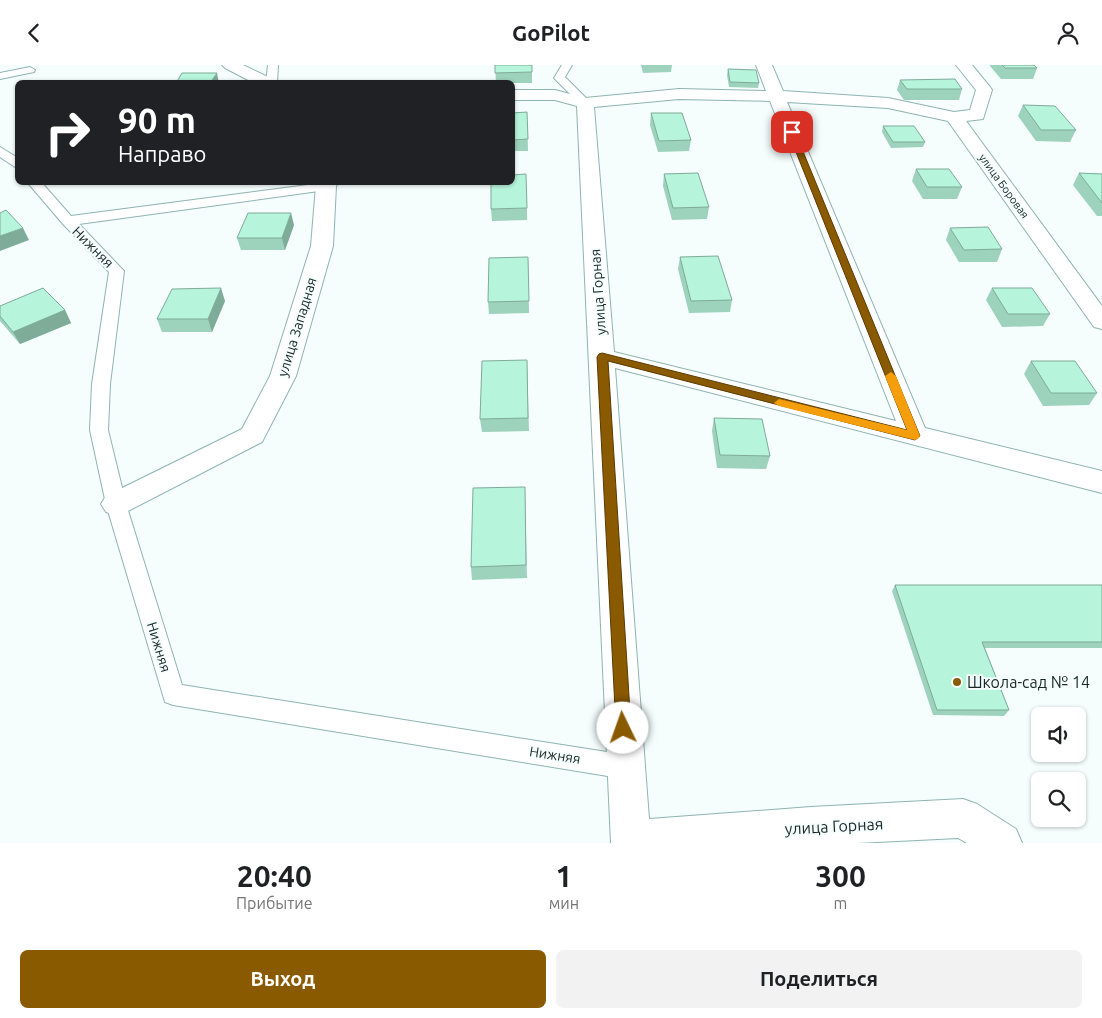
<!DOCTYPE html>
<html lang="ru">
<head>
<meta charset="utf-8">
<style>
  body { margin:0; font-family:Ubuntu,sans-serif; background:#f2f2f2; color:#202124; height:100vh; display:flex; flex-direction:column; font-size:19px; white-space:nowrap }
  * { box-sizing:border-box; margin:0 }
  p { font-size:16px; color:#757577 }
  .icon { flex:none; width:28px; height:28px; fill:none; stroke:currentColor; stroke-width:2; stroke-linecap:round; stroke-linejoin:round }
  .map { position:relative; height:778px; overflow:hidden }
  .details { display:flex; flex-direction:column; background:#fff; flex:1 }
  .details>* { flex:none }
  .guide { position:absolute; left:15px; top:15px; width:500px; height:105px; border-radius:8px; box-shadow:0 1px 4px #0004; background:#202124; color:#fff; overflow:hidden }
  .controls { position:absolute; left:1031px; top:642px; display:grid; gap:10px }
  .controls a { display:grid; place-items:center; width:55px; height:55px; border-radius:8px; background:#fff; box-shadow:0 1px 4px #0004; font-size:25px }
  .pin { position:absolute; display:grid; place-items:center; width:42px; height:42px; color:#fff; margin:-21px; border-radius:10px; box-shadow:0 2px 8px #0006 }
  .me { position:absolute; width:55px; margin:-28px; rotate:357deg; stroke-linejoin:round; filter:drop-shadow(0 0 4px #0008) }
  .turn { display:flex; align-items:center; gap:18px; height:105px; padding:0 20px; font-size:22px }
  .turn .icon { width:65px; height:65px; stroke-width:2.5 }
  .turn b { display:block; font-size:35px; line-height:42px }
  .eta { display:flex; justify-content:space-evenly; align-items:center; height:85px; text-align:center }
  .eta b { font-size:30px; font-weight:600; line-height:35px }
  .action { display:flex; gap:10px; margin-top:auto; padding:10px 20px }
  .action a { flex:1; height:58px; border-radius:8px; background:#8a5a01; color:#fff; font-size:20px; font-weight:600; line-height:58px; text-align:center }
  .action a+a { background:#f2f2f2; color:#202124 }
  header { display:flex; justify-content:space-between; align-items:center; height:65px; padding:0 20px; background:#fff; font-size:22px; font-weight:600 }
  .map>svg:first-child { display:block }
</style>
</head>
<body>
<header><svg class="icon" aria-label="back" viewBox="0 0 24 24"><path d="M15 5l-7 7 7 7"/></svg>GoPilot<svg class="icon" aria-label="person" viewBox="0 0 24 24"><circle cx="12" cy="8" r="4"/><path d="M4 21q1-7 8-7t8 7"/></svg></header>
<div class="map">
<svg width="1102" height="778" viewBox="0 0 1102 778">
  <rect width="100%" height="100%" fill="#f5fdfd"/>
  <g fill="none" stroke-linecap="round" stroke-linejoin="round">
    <defs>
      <g id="service">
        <polygon points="268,0 278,0 277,18 266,18"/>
        <polygon points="562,0 572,0 565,12 591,38 589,40 581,40 554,13"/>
        <polygon points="30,2 35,5 34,7 0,14 0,8"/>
        <polygon points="0,82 18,93 18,104 0,92"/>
        <polygon points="28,118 42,118 71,151 323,118 331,118 333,121 326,125 79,159 124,206 110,319 108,365 126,439 182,620 626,690 635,693 639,702 635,711 626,714 173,640 165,637 106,439 90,365 92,319 109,207 63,159"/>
      </g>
      <g id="minor">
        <polygon points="222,0 243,0 274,15 276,18 254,18 225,3"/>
        <path d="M756,0h16l11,26 105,7 66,14 16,-2 6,-20 -20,-25h16l18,22 2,3 -9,29 -17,2 136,185v23l-8,-2 -146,-206 -60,-13 -101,-6 138,326 177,43v22l-487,-125 34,451 162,-12 152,-8 14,5 39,25 6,14h-55l-9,-5 -101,5h-246l-34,-737 -22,-6h-43v-10h43l30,8 94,-9 87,2zM679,34l91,2 126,320 -282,-69 -20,-245z"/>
        <polygon points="319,118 338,118 336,121 333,181 296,311 262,377 126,447 116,450 106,447 101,439 106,431 242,364 270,311 311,181 316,121"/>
      </g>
    </defs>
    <use href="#service" stroke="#8eb4b2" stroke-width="2"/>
    <use href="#minor" stroke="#8eb4b2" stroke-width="2"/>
    <use href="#service" fill="#fff" fill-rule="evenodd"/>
    <use href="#minor" fill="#fff" fill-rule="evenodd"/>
  </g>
  <g fill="#9dd2bc">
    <polygon points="495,0 532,0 532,18 496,18"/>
    <polygon points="641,0 672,0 671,7 643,8"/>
    <polygon points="990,0 1034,0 1037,3 1033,14 1001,14 990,1"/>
    <polygon points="728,4 759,18 758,23 729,22 727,10"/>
    <polygon points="900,15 962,24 959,35 904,35 897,25"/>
    <polygon points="1023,40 1076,65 1070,77 1036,76 1018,51"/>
    <polygon points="527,47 528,86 512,86 512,48"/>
    <polygon points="651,48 691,75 689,86 658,87 650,60"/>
    <polygon points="883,61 925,77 923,82 891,83 882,67"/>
    <polygon points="916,104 962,122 957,134 923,134 912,116"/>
    <polygon points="1079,108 1102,109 1102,151 1097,151 1073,120"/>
    <polygon points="664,109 709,142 707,154 672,155 663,121"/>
    <polygon points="527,143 527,155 492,156 491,144"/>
    <polygon points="294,160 285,185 241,185 237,173"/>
    <polygon points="950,163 1002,184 997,197 959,197 946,175"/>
    <polygon points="528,192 529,248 489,249 488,237"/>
    <polygon points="680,192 732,235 730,247 689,248 678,204"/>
    <polygon points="992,223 1050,249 1043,261 1002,262 986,235"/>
    <polygon points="225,236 212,267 162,267 157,254"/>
    <polygon points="0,241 65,245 71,258 20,279 0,256"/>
    <polygon points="527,295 529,366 482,367 480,354"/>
    <polygon points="1031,296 1097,328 1089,340 1043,341 1024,309"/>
    <polygon points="714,353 770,391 766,404 717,403 712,366"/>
    <polygon points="525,422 527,513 472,515 471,502"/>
    <polygon points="895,520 1102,520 1102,583 985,583 1009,645 1004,651 933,650 892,526"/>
  </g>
  <g fill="#7fab99">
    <polygon points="217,8 219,18 210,18"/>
    <polygon points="291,148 294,160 285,185 282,173"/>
    <polygon points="23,163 29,175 0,186 0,171"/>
    <polygon points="221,223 225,236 212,267 208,254"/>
    <polygon points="65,245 71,258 20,279 13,267"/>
  </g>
  <g fill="#b6f4db" stroke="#7fab99">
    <polygon points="495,0 532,0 532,7 495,8"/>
    <polygon points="1002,0 1034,0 1037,3 1005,3"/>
    <polygon points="728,4 756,5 759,18 730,17"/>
    <polygon points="182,8 217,8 210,18 176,18"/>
    <polygon points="955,14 962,24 907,24 900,15"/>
    <polygon points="1023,40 1055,41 1076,65 1041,65"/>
    <polygon points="527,47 528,74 512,75 512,48"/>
    <polygon points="651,48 682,48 691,75 659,76"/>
    <polygon points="883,61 914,61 925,77 893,77"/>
    <polygon points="916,104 949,104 962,122 927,122"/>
    <polygon points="698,108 709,142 673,143 664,109"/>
    <polygon points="1079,108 1102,109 1102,138"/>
    <polygon points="526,109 527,143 491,144 491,118 512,118 512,110"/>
    <polygon points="6,145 23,163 0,171 0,148"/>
    <polygon points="248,148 291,148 282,173 237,173"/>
    <polygon points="988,162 1002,184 964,185 950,163"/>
    <polygon points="718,191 732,235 691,236 680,192"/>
    <polygon points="528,192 529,236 488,237 489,193"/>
    <polygon points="43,223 65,245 13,267 0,251 0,241"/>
    <polygon points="221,223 208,254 157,254 172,224"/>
    <polygon points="992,223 1032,223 1050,249 1008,249"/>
    <polygon points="527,295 528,353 480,354 482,296"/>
    <polygon points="1031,296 1075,296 1097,328 1051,328"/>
    <polygon points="714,353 762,354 770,391 720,390"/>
    <polygon points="525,422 526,500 471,502 473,423"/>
    <polygon points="895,520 1102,520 1102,577 982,577 1009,645 937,645"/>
  </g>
  <polygon fill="#8a5a01" stroke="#5a3a01" points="789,65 795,67 920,371 915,375 608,296 631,663 629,668 623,670 618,668 616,663 597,292 599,289 602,288 907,365 788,67"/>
  <polygon fill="#f59e0b" points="891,307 896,311 920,371 919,373 915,375 779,341 774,338 779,334 907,365 885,311"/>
  <circle fill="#8a5a01" stroke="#f5fdfd" stroke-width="2" cx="957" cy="617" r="5"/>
  <g text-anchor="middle" stroke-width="4" stroke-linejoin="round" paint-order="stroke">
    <g font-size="11" fill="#182827" stroke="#f5fdfd">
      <text transform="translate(1004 121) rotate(54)" y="4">улица Боровая</text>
    </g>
    <g font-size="14" fill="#182827" stroke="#f5fdfd">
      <text transform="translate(93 182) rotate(45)" y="5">Нижняя</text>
      <text transform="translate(598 227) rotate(-94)" y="5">улица Горная</text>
      <text transform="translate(297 262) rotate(-73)" y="5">улица Западная</text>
      <text transform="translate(159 582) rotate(73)" y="5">Нижняя</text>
      <text transform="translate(555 690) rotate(9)" y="5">Нижняя</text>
    </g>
    <g font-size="16" fill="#182827" stroke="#f5fdfd" text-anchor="start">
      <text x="967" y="623">Школа-сад № 14</text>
    </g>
    <g font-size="16" fill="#182827" stroke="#f5fdfd">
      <text transform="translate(834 761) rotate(-3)" y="6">улица Горная</text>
    </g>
  </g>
</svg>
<div class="controls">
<a><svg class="icon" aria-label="sound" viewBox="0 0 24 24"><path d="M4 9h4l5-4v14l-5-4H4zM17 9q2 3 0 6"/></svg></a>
<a><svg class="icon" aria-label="search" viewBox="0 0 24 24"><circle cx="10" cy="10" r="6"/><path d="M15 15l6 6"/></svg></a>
</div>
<div class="pin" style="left:792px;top:67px;background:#d93025"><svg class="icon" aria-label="arrive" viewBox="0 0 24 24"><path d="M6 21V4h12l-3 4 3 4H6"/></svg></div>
<svg class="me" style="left:623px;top:663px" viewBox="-20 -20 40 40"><circle r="19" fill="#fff"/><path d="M0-13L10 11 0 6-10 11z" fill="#8a5a01"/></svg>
<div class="guide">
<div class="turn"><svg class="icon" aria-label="right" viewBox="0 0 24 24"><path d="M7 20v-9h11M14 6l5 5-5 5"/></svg><div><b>90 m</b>Направо</div></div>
</div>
</div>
<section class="details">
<div class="eta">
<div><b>20:40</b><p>Прибытие</p></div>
<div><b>1</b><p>мин</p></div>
<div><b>300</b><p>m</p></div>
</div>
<div class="action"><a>Выход</a><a>Поделиться</a></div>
</section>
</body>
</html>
